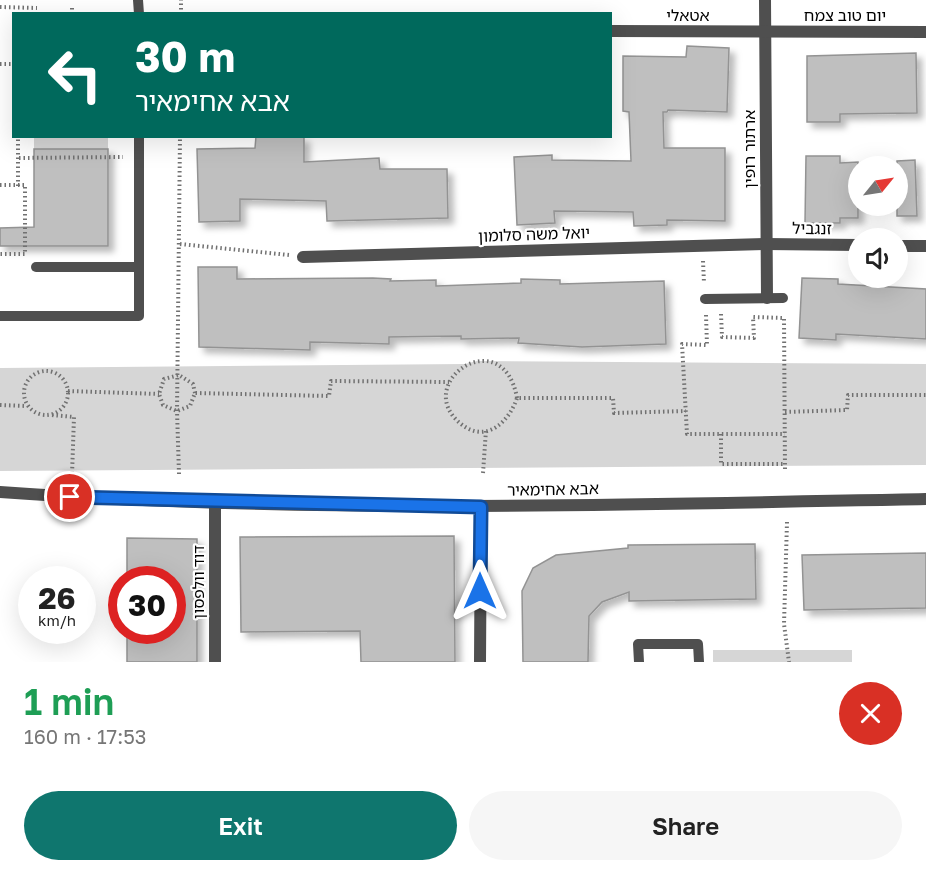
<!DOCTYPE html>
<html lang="en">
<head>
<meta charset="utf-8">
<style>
  body { margin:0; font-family:"Golos Text","Noto Sans Hebrew",sans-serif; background:#f6f6f6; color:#222; height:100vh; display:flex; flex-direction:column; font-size:22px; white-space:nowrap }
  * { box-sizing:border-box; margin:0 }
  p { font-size:20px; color:#767676 }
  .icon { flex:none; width:33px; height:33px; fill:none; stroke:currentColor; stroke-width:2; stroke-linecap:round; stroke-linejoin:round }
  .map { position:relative; height:662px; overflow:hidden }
  .drawer { display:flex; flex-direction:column; background:#fff; flex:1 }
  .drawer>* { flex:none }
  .top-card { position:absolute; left:12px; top:12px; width:600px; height:126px; border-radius:0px; box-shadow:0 6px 24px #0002; background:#00695c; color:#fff; overflow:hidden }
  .needle { width:39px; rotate:60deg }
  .fabs { position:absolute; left:848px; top:156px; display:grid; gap:12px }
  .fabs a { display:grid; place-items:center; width:60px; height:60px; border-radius:50%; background:#fff; box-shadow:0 6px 24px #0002; font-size:30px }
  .speed { position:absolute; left:18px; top:566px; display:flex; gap:12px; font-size:30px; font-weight:700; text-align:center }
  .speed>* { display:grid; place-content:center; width:78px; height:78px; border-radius:50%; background:#fff; box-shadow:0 6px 24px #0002; line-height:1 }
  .speed small { font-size:15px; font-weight:400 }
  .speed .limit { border:9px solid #d22; background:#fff; color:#111 }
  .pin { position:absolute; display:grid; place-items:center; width:51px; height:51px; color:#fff; margin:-26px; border:3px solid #fff; border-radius:50%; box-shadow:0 2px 6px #0007 }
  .me { position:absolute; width:66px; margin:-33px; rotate:0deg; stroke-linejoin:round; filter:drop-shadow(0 0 4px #0008) }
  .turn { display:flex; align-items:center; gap:21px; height:126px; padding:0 24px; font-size:27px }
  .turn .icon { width:78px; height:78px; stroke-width:2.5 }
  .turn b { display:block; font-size:42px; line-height:51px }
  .round { display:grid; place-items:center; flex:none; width:63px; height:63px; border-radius:32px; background:#f6f6f6 }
  .head { display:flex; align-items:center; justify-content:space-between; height:102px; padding:0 24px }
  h1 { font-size:36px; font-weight:600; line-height:45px; color:#1e9e55 }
  .button { display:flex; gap:12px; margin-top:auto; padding:12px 24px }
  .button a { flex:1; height:69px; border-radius:36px; background:#0f766e; color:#fff; font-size:24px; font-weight:600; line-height:69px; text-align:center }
  .button a+a { background:#f6f6f6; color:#222 }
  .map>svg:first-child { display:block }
</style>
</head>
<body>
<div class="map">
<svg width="926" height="662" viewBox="0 0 926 662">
  <defs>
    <filter id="shadow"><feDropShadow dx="5.5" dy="5.5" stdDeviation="3" flood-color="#0004"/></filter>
  </defs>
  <rect width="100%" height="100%" fill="#fff"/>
  <g fill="#d6d6d6">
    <rect x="34" y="137" width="74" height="12"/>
    <polygon points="477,361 926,364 926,465 0,471 0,368 465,364"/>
    <rect x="713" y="650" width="139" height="12"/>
  </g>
  <g fill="#bfbfbf" stroke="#939393" stroke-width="1.5" filter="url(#shadow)">
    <polygon points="687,46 729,48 727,112 668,110 667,112 663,112 664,148 725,148 725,221 667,220 667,225 634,226 633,212 554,211 555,223 517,225 514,157 552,155 552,160 631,161 629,112 623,111 623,56 686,57"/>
    <polygon points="916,53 917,113 840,114 840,122 807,122 807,56"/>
    <polygon points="256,136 304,137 304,162 379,158 380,169 447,169 448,218 327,221 326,201 240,199 240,221 199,222 197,149 255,148"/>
    <polygon points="34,149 108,149 108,246 0,246 0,228 34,227"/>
    <polygon points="806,156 840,156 840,163 858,162 858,218 840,218 840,223 805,223"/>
    <polygon points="915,160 917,216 897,216 897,161"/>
    <polygon points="198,267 237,267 237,279 373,278 391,279 390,281 436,280 436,286 521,283 521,279 560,280 560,284 664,281 666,344 582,347 518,343 519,338 461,339 461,336 389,337 389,344 310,342 310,350 199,347"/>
    <polygon points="802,278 838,279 838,284 926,289 926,339 836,334 836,340 799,338"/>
    <polygon points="454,536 455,662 361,662 360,631 241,632 240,537"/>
    <polygon points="127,538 197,539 197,662 127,662 127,630 172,630 172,579 127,579"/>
    <polygon points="755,544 756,599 629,601 629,592 602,602 589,616 588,662 523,662 522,591 533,568 556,555 628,548 628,545"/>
    <polygon points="926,553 926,608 804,610 802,555"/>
  </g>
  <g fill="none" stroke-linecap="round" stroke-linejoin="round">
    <g stroke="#717171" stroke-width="4" stroke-dasharray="1.5 3" stroke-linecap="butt">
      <polyline points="0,7 37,8"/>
      <polyline points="72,14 72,8"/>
      <polyline points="181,14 181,0"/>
      <polyline points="0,64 14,64"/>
      <polyline points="19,158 123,157"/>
      <polyline points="0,185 25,185 25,254 0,254"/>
      <polyline points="18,186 18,136"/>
      <polyline points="180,244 289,255"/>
      <polyline points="703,261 704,283"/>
      <polyline points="721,314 722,337 754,338 753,317 784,318 785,471"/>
      <polyline points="706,315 707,345 682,344 687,434 785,434"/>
      <circle cx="46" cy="393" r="22"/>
      <polyline points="68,391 159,394"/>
      <polyline points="195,393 193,384 179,375 164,379 159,394 163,405 177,411 190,406 195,393 329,396 331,381 449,382"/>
      <path d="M517,398c-14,-78 -107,-15 -56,26 25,20 48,-2 56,-26h96l1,15 72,-2"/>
      <polyline points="0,405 27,406"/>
      <polyline points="785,412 847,410 848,395 926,395"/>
      <polyline points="52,415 74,417 72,475"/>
      <polyline points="721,434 721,464 785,464"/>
      <polyline points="483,473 486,430"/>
      <polyline points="179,474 177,411 180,136"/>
      <polyline points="787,522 784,624 789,662"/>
    </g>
    <g stroke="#4f4f4f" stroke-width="10">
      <polyline points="138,0 139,14"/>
      <polyline points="36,267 139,267"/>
      <polyline points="705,299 783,298"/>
      <polyline points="0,316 139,316 139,136"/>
      <polyline points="639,662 638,644 698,644 699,662"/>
    </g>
    <g stroke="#4f4f4f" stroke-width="12">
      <polyline points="765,0 767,298"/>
      <polyline points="610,31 926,32"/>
      <polyline points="897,246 926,246"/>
      <polyline points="303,257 766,244 858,245"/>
      <path d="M0,492c308,22 618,13 926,7"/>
      <polyline points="215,502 215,662"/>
      <polyline points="480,662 481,507"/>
    </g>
  </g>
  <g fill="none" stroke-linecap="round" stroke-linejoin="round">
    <defs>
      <polyline id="route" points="70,497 481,507 480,591"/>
    </defs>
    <use href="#route" stroke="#114b97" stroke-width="15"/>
    <use href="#route" stroke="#1a73e8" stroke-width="10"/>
  </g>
  <g text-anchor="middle" stroke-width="4.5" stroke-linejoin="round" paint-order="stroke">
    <g font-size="16" fill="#000" stroke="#fff">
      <text x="688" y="21">אטאלי</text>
      <text x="845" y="21">יום טוב צמח</text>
      <text transform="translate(749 149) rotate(-90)" y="6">ארתור רופין</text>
      <text transform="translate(812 228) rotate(1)" y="6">זנגביל</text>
      <text transform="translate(534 234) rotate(-2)" y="6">יואל משה סלומון</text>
      <text transform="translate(553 489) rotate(-1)" y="6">אבא אחימאיר</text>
      <text transform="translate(198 582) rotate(-90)" y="6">דוד וולפסון</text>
    </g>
  </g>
</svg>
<div class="fabs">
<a><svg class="needle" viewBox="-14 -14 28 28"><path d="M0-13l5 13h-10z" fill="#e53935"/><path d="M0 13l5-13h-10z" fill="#767676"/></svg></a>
<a><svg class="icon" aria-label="sound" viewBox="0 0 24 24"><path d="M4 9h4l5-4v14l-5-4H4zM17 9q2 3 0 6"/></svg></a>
</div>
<div class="speed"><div>26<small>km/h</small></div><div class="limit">30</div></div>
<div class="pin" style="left:70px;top:497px;background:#d93025"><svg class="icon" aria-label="arrive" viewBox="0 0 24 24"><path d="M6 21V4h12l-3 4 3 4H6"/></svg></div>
<svg class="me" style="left:480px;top:591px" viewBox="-20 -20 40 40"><path d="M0-17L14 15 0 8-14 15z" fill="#1a73e8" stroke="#fff" stroke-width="4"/></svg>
<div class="top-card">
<div class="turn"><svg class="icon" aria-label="left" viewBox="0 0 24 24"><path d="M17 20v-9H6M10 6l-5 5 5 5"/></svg><div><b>30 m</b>אבא אחימאיר</div></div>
</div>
</div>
<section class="drawer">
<div class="head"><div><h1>1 min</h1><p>160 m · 17:53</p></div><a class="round" style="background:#d93025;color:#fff"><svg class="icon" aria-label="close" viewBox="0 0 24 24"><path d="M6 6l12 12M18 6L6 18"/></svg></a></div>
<div class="button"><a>Exit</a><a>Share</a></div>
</section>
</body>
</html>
